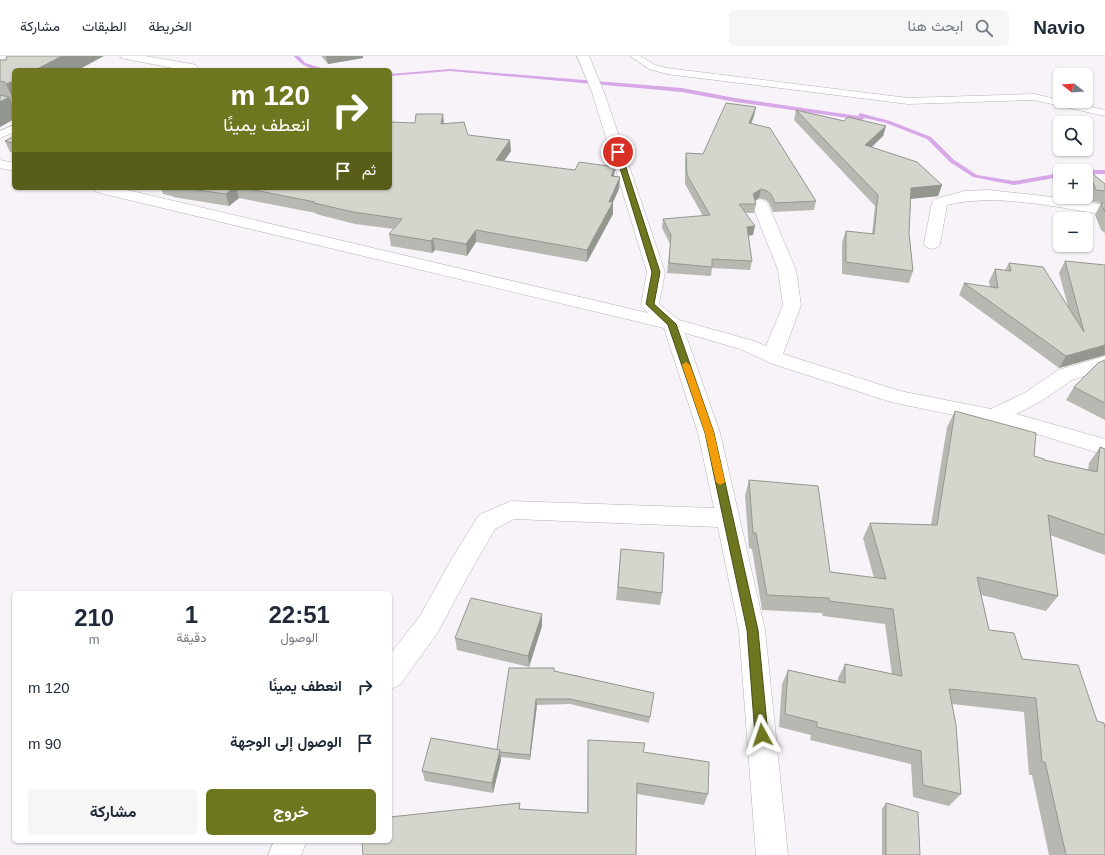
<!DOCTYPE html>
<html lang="ar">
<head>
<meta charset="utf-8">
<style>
  body { margin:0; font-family:Helvetica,Vazirmatn,sans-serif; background:#f6f6f7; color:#1f2937; direction:rtl; height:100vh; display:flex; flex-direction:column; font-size:15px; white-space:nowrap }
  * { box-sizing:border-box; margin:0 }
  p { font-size:13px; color:#747a83 }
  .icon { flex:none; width:22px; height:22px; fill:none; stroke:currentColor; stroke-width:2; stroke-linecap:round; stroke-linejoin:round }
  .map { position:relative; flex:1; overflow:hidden; direction:ltr }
  .side { position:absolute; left:12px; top:535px; width:380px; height:252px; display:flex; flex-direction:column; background:#fff; border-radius:6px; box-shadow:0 1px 3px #0004; direction:rtl }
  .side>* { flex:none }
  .guide { position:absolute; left:12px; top:12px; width:380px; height:122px; border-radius:6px; box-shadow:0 1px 3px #0004; direction:rtl; background:#6f7620; color:#fff; overflow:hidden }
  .needle { width:26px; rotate:287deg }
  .tools { position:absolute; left:1053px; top:12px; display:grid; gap:8px }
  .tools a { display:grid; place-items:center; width:40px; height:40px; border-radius:6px; background:#fff; box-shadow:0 1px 3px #0004; font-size:20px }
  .pin { position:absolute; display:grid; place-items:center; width:34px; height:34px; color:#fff; margin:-17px; border:2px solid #fff; border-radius:50%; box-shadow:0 1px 4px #0007 }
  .me { position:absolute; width:44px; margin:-22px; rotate:355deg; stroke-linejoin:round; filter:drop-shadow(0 0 3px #0008) }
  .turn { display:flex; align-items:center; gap:14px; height:84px; padding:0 16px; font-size:18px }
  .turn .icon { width:52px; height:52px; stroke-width:2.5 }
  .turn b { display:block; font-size:28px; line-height:34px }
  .then { display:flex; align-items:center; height:38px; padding:0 16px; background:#0003; gap:8px; font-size:15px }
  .eta { display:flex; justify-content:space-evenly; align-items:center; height:68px; text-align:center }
  .eta b { font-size:24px; font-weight:700; line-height:28px }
  .action { display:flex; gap:8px; margin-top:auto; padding:8px 16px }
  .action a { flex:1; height:46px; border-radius:6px; background:#6f7620; color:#fff; font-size:16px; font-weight:700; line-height:46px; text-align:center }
  .action a+a { background:#f6f6f7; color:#1f2937 }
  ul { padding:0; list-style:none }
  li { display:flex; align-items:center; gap:12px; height:56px; padding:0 16px }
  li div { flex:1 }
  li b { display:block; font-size:15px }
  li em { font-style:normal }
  header { display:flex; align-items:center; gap:24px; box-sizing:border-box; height:56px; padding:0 20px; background:#fff; border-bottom:1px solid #e0e1e3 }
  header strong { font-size:19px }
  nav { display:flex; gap:22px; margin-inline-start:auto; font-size:14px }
  .search { width:280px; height:36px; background:#f6f6f7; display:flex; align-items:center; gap:10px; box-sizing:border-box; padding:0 14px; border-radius:6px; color:#747a83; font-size:15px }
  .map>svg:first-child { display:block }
</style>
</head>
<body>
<header>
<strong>Navio</strong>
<div class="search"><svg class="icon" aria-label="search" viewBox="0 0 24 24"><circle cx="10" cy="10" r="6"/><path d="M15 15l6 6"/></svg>ابحث هنا</div>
<nav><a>الخريطة</a><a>الطبقات</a><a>مشاركة</a></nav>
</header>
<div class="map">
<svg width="1105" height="799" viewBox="0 0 1105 799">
  <rect width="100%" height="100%" fill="#f7f3f9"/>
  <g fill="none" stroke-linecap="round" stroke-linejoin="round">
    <g fill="#d7a7e8" fill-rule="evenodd">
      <path d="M294,0h5l6,7 23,7c-14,0 -25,-2 -34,-14z"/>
      <polygon points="450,13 682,32 735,42 858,60 860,57 890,65 931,81 954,104 977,119 1014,125 1060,117 1060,121 1014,129 973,121 950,106 927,83 886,67 865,62 862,64 735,46 682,36 450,15 390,20 390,18"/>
      <polygon points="1086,114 1105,114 1105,118 1086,118 1086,115 1084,115"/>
    </g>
    <defs>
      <g id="service">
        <polygon points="630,0 640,0 655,9 667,12 908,42 1034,38 1105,54 1105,60 1034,44 908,48 667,18 649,13"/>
        <polygon points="0,44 14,47 14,53 0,50"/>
        <polygon points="14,69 14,76 0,82 0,75"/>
      </g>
      <g id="minor">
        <polygon points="120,0 145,0 192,8 196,9 198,12 197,14 183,14 126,3 122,2"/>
        <polygon points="577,0 589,0 604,36 665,216 659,248 679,264 754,285 766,290 783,249 778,214 752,148 755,145 760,143 765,145 768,148 796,214 801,249 783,298 900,335 991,353 1026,336 1058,314 1105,300 1105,313 1072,324 1040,346 1016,358 1105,383 1105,399 1021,373 891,346 773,308 740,293 685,277 720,377 765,574 788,799 756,799 739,574 718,471 514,463 495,473 469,518 438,576 400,629 390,633 390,598 420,560 451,504 479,459 511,445 714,452 698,377 664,272 100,137 95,135 92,132 119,132 648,257 641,249 647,216 592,36"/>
        <polygon points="0,104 14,107 14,115 0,112"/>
        <path d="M988,134l65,7 52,8v10c-49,-8 -109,-22 -158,-10l-7,39 -2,3 -6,2 -6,-2 -2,-3 8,-42 3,-3 30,-8z"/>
        <polygon points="274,785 307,785 301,799 268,799"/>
      </g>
    </defs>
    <use href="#service" stroke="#b7b2b9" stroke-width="1"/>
    <use href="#minor" stroke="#b7b2b9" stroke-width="1"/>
    <use href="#service" fill="#fff" fill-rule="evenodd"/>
    <use href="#minor" fill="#fff" fill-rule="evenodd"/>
  </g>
  <g fill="#b6b8b1">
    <polygon points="321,0 363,0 363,2 328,8"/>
    <polygon points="0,4 14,14 14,45 11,45 14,51 14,63 0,71"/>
    <polygon points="796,54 844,65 886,70 883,80 872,91 942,129 938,140 911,143 909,177 913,215 909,227 842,218 842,186 846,175 872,178 875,150 794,64"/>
    <polygon points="754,60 751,67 816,145 814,154 773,156 769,147 766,144 759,142 755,145 756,148 754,157 745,157 753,179 748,180 752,205 750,214 712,212 711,220 667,217 670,188 662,172 663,163 703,160 685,128 685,106 686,97 703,98"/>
    <polygon points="444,68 468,79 511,95 504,105 620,121 619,133 613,146 613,158 587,206 476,186 467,200 435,194 432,197 391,190 389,178 394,173 355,168 316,158 316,157 239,142 229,150 173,141 172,140 163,138 161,132 390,132"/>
    <polygon points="5,85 14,87 14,97 10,96"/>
    <polygon points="1088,114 1105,128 1105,148 1090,145 1086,135 1086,118"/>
    <polygon points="1101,147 1105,148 1105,177 1101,174 1095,159"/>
    <polygon points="1065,205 1105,209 1105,299 1059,312 959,239 964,227 990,231 989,225 995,213 1005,214 1009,207 1068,250 1059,217"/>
    <polygon points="1105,304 1105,364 1066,344 1074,331"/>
    <polygon points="955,355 1034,400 1044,404 1088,414 1089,407 1100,391 1105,393 1105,499 1050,479 1058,540 1046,555 981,539 989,574 1022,603 1105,799 1049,799 1032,719 1029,719 1024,656 952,648 961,738 949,750 913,741 911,708 810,684 811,679 779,671 782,628 788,614 838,625 838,622 845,608 892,618 885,568 823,560 822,557 762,554 752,493 749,492 745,440 749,424 830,516 874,522 863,482 870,467 931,469 947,371"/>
    <polygon points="621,493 662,537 660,549 616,544"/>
    <polygon points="542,558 542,570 529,611 457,594 455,582"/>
    <polygon points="554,615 654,637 649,667 570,648 537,649 530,704 500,701 501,704 493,737 425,725 422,715 497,693"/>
    <polygon points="588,684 643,696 708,738 704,749 637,738 636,799 362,785 520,747 520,753 587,757 588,696"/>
    <polygon points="886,747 920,799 882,799 882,753"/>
  </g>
  <g fill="#949690">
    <polygon points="62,0 104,0 78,14 35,14"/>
    <polygon points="326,0 363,0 363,2 328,8"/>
    <polygon points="14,25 14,45 6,28"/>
    <polygon points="0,40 9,41 14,51 14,63 0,71"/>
    <polygon points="756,51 754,60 748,75 749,67"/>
    <polygon points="443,58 444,68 441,68"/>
    <polygon points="886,70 883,80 862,100 865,89"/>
    <polygon points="510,84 511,95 497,115 496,104"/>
    <polygon points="615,111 614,122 611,120"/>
    <polygon points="620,121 619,133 611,150 613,146 613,158 587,206 587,194"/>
    <polygon points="942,129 938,140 908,143 911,132"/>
    <polygon points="233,132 236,132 239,142 229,150 226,138"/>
    <polygon points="761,133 759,142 751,147 753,138"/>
    <polygon points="755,170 753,179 745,180 747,171"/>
    <polygon points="476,174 476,186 467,200 466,188"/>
    <polygon points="433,182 435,194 432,197 431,185"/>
    <polygon points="1105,289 1105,299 1059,312 1066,300"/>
    <polygon points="542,558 542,570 529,611 528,600"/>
    <polygon points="536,643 537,649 530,704 530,699"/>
    <polygon points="500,694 501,704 493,737 492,727"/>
  </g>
  <g fill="#d4d6ce" stroke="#949690">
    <polygon points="7,0 62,0 35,14 14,14 14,25 6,28 5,26 0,25 0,4 6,4"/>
    <polygon points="0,39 9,41 0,46"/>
    <polygon points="726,47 756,51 749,67 770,72 816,145 775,147 771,138 767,135 761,133 753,138 756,148 739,148 755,170 747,171 752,205 712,203 712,211 669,207 671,179 663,163 710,159 687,119 686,97 703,98"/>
    <polygon points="796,54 844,65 848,61 886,70 865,89 917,106 942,129 911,132 909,177 913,215 846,206 846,175 874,178 878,139"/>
    <polygon points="416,58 443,58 441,68 464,66 468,79 510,84 496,104 575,114 579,106 615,111 611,120 620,121 609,146 613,146 587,194 476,174 466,188 433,182 431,185 389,178 402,163 353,156 314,147 315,146 244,132 390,132 390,66 415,67"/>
    <polygon points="14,80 14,87 5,85"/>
    <polygon points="1088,114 1105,128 1105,135 1096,134"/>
    <polygon points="182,132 233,132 226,138"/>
    <polygon points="1101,147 1105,148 1105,156"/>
    <polygon points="1065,205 1105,209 1105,289 1066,300 964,227 998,232 995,213 1011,215 1009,207 1043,211 1084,276"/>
    <polygon points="1105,304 1105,347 1074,331 1098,307"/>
    <polygon points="955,355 1036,377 1034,400 1044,403 1044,404 1097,416 1100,391 1105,393 1105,479 1048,459 1058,540 977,521 989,574 1014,577 1022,603 1078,609 1097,665 1104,667 1105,673 1105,799 1066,799 1045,706 1042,706 1036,642 949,633 956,669 961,738 923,729 921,695 817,671 817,666 785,658 788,614 845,627 845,608 902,620 893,553 829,545 829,542 767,539 756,477 753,477 749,424 818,430 830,516 886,523 870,467 937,469"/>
    <polygon points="621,493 664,497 662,537 618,531"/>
    <polygon points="471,542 542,558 528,600 455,582"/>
    <polygon points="509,612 554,612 554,615 654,637 650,661 570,643 536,643 530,699 500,696 500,694 497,693"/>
    <polygon points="431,682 500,694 492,727 422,715"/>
    <polygon points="588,684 645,687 643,696 709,706 708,738 637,727 636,799 363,799 362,785 390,785 390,761 520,747 519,753 588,757"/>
    <polygon points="886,747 918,756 920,799 886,799"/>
  </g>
  <polygon fill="#6f7620" stroke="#484d15" points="618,94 621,96 660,216 654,248 676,268 714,377 758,574 768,679 766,683 762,685 757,683 755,679 747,574 705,377 668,269 646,248 652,216 615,96"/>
  <polygon fill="#f59e0b" points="686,306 690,309 714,377 725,426 720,429 716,426 705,377 682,309"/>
</svg>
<div class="tools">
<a><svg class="needle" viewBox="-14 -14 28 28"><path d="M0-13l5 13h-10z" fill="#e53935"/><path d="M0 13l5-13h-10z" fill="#747a83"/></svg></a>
<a><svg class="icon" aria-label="search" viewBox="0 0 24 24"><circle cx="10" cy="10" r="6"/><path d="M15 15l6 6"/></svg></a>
<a>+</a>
<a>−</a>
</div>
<div class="pin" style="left:618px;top:96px;background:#d93025"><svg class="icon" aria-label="arrive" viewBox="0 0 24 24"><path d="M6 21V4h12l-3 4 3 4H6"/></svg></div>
<svg class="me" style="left:762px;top:679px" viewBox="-20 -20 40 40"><path d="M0-17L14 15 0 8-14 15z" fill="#6f7620" stroke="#fff" stroke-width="4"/></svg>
<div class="guide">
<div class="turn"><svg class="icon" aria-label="right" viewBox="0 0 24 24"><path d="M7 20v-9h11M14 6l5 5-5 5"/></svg><div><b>120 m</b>انعطف يمينًا</div></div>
<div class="then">ثم<svg class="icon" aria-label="arrive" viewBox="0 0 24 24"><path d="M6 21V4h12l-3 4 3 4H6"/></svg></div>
</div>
<section class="side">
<div class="eta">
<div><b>22:51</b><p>الوصول</p></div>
<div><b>1</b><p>دقيقة</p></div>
<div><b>210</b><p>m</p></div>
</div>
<ul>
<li><svg class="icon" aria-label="right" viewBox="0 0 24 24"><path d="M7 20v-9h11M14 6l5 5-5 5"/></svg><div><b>انعطف يمينًا</b></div><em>120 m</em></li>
<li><svg class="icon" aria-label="arrive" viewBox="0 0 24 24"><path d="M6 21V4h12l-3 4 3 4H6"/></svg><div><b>الوصول إلى الوجهة</b></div><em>90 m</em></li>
</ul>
<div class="action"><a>خروج</a><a>مشاركة</a></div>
</section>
</div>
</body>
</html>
